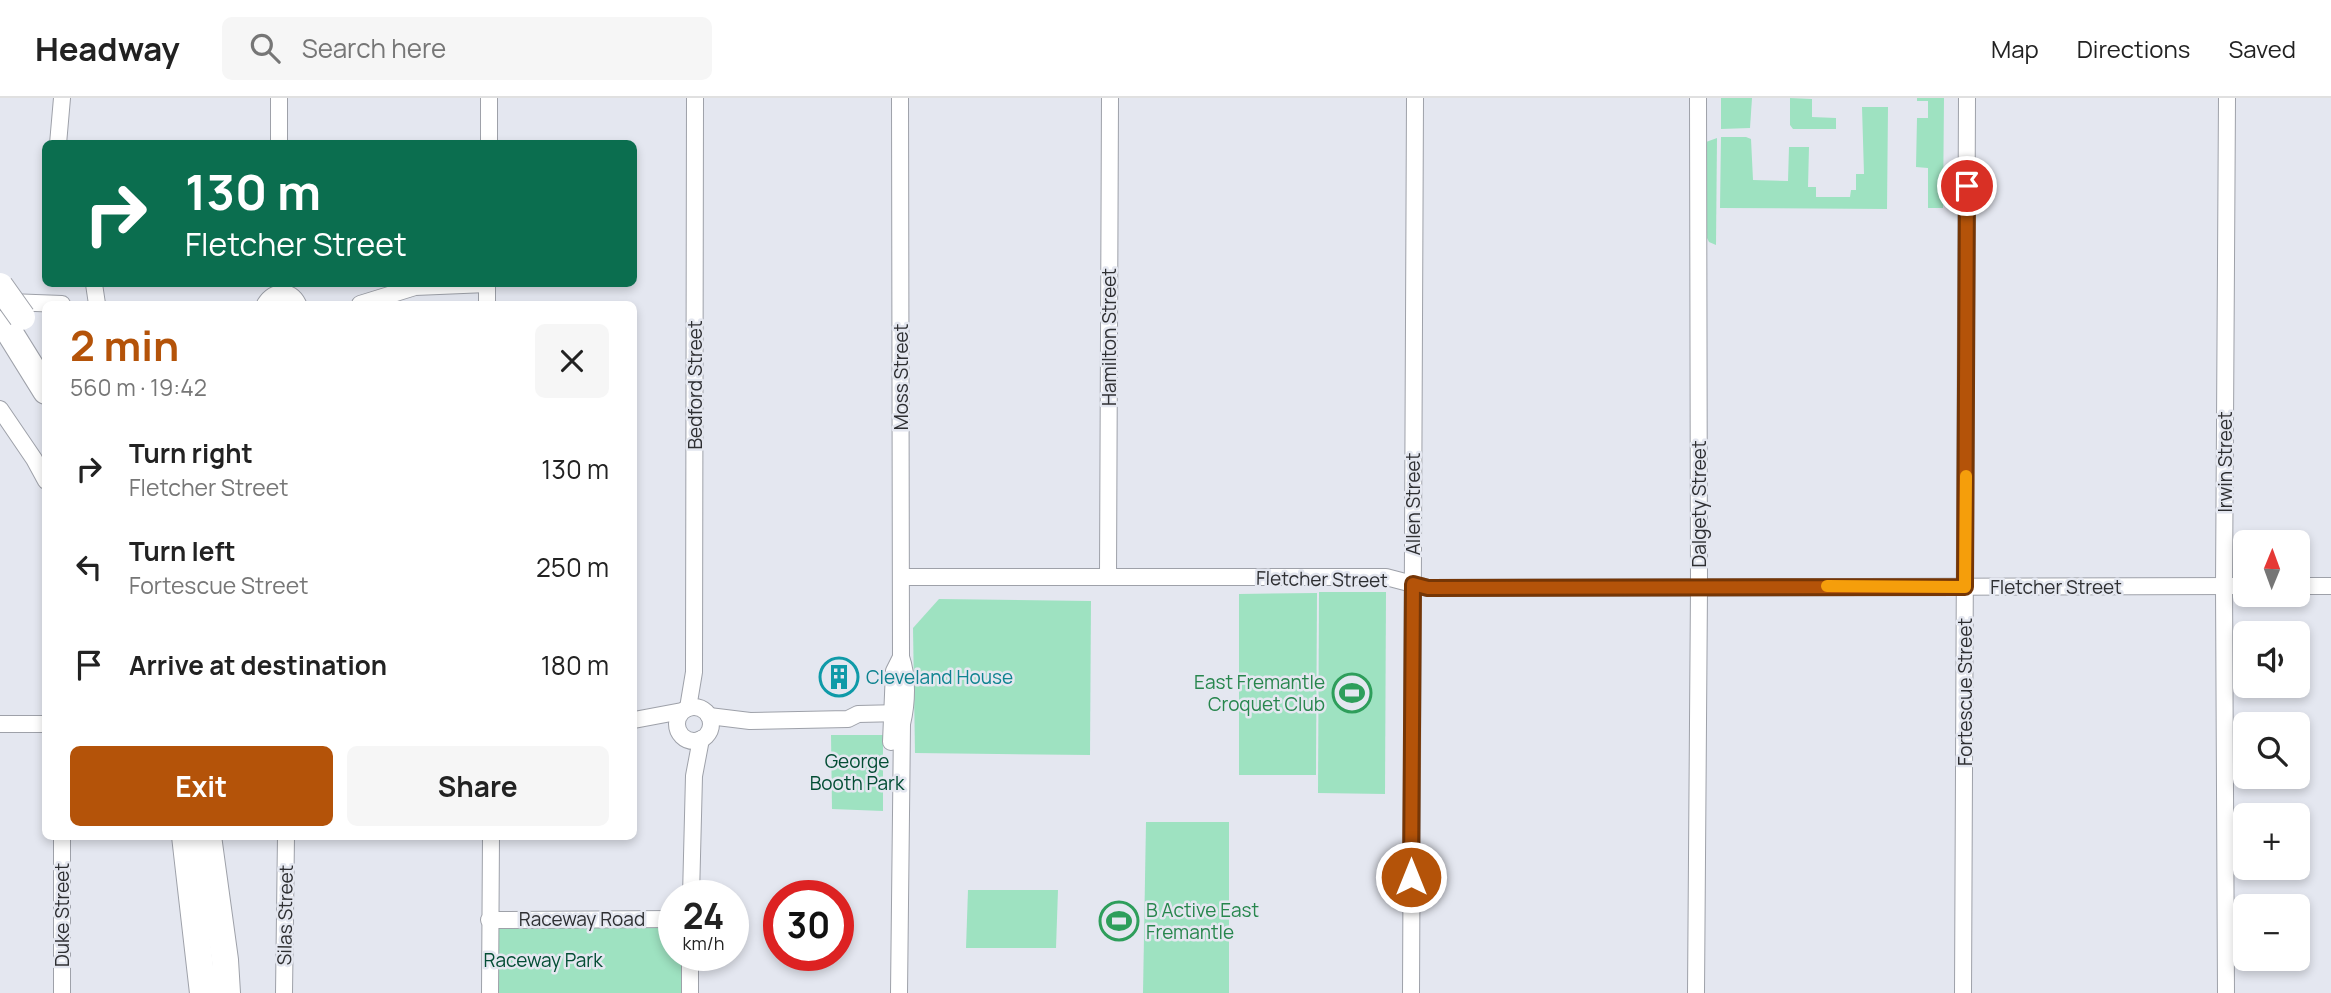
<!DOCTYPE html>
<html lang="en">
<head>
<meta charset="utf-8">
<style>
  body { margin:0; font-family:Manrope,sans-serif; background:#f6f6f6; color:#222; height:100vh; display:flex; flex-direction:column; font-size:26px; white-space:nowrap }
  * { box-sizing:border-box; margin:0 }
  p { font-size:23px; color:#767676 }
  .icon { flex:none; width:38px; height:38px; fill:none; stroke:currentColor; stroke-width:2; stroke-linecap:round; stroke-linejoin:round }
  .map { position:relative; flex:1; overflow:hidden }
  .sheet { position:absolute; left:42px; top:203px; width:595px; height:539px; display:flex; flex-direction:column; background:#fff; border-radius:10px; box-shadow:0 4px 10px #0003 }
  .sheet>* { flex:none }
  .hud { position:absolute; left:42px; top:42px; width:595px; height:147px; border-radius:10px; box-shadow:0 4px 10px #0003; background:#0b6e4f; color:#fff; overflow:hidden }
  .needle { width:46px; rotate:1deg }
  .tools { position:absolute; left:2233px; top:432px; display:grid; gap:14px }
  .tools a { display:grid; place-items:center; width:77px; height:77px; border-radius:10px; background:#fff; box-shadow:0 4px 10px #0003; font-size:35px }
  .speed { position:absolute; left:658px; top:782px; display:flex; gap:14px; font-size:35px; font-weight:700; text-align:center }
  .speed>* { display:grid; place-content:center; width:91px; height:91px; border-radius:50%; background:#fff; box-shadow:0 4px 10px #0003; line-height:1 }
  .speed small { font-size:18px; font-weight:400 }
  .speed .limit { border:10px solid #d22; background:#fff; color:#111 }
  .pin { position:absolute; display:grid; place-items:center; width:60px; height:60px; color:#fff; margin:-30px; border:4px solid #fff; border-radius:50%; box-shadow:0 2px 7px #0007 }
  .me { position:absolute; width:77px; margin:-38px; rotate:0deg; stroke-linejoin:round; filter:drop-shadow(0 0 5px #0008) }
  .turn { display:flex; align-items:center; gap:24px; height:147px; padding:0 28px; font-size:32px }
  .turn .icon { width:91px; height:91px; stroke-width:2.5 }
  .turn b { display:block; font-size:49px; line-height:60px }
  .round { display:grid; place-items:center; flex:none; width:74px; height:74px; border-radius:10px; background:#f6f6f6 }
  .head { display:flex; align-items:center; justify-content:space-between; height:119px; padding:0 28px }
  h1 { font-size:42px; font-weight:700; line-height:52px; color:#b45309 }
  .primary-button { display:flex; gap:14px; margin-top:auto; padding:14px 28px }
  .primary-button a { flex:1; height:80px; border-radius:10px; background:#b45309; color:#fff; font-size:28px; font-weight:700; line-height:80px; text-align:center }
  .primary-button a+a { background:#f6f6f6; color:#222 }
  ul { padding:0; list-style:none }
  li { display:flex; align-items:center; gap:21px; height:98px; padding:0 28px }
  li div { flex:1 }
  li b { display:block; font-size:26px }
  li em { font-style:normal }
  header { display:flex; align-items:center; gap:42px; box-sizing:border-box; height:98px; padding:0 35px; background:#fff; border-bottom:2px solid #e0e0e0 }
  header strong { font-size:33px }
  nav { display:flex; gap:38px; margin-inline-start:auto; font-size:24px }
  .search { width:490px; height:63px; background:#f6f6f6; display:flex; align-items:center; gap:18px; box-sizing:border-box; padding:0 24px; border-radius:10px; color:#767676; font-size:26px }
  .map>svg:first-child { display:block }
</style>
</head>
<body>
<header>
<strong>Headway</strong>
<div class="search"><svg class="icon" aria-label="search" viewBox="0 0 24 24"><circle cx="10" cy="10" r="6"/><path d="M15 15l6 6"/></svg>Search here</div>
<nav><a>Map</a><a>Directions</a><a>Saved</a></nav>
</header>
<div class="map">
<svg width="2331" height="895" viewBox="0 0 2331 895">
  <rect width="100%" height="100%" fill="#e4e7f0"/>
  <g fill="#9ee2c1">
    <polygon points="1721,0 1752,0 1750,30 1721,31"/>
    <polygon points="1790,0 1812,1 1812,19 1836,20 1836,31 1793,31 1790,27"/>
    <polygon points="1917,0 1944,0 1943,110 1928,110 1928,70 1916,69 1917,20 1928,20 1928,3 1917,3"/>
    <polygon points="1862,9 1888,9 1887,111 1720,110 1721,39 1746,39 1751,41 1753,82 1788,83 1789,49 1809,49 1808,89 1816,89 1816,99 1850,99 1851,92 1856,92 1856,76 1864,76"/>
    <polygon points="1717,40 1716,147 1709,144 1706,138 1706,44"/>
    <polygon points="1319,494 1386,494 1385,696 1318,695"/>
    <polygon points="1317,495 1316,677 1239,677 1239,496"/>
    <polygon points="939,501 1091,503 1090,657 915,655 913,530"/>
    <polygon points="831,637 883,637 883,713 832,711"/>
    <polygon points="1146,724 1229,724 1229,895 1143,895"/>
    <polygon points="968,792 1058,792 1056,850 966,850"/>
    <polygon points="494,827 674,830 674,858 682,858 683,895 493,895"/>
  </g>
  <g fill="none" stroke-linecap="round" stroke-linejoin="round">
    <defs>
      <g id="minor">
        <polyline points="58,46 62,0"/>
        <polyline points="279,46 279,0"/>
        <polyline points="489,46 489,0"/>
        <polyline points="94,186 97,206"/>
        <polyline points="487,186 487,206"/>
        <polyline points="9,204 62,206"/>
        <path d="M265,206c9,-14 25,-15 33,0"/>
        <polyline points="360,206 415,189 487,186"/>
        <polyline points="0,311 34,361 46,383"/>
        <polyline points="902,479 1386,479 1428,490 2245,488"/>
        <polyline points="1108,479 1110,0"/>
        <polyline points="2298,488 2331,488"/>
        <circle cx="694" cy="626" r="17"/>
        <polyline points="688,610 694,574 695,0"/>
        <polyline points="709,618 750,623 848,621 858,616 901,615"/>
        <polyline points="634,622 682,613"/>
        <polyline points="0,626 46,626"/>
        <polyline points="891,644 894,573 901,559"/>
        <polyline points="62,738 62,895"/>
        <polyline points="691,798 694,678 701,641"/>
        <polyline points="489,822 674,821"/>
        <polyline points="284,895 286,738"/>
        <polyline points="490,895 491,738"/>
        <polyline points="690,895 690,858"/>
        <path d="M899,895l3,-269c5,-21 6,-47 -1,-67l-1,-559"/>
        <polyline points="1411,895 1415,0"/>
        <polyline points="1696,895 1699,489 1698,0"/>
        <polyline points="1963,895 1967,0"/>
        <polyline points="2226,895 2224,488 2227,0"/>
      </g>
      <g id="trunk">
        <polyline points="0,219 46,293"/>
        <polyline points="185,738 203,895"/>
        <polyline points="208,738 225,862 227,895"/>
      </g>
    </defs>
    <use href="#minor" stroke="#9ea1a9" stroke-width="18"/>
    <use href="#trunk" stroke="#9ea1a9" stroke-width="28"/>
    <use href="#minor" stroke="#fff" stroke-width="16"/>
    <use href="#trunk" stroke="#fff" stroke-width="26"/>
    <defs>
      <polyline id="trunk-bridge" points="0,188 22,219"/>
    </defs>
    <use href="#trunk-bridge" stroke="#9ea1a9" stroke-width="28" stroke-linecap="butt"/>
    <use href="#trunk-bridge" stroke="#fff" stroke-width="26"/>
  </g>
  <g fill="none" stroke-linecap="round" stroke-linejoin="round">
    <defs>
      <polyline id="route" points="1411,779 1413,486 1428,490 1965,489 1967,88"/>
    </defs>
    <use href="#route" stroke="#753606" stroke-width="18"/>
    <use href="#route" stroke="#b45309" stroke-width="12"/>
    <polyline stroke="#f59e0b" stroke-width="12" points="1827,488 1965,489 1966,378"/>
  </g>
  <defs>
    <symbol id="building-ring" viewBox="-11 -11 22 22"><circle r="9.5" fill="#e4e7f0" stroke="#0f9aa8" stroke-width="1.5"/><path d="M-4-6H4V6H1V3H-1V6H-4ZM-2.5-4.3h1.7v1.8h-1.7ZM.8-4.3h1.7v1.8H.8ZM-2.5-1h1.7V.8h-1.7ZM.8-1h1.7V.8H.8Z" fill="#0f9aa8"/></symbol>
    <symbol id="stadium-ring" viewBox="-11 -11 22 22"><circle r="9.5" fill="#e4e7f0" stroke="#2e9e5b" stroke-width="1.5"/><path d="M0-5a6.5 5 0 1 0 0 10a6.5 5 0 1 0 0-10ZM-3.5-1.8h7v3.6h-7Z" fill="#2e9e5b"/></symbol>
  </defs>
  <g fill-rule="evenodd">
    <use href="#building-ring" x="817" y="557" width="44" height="44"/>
    <use href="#stadium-ring" x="1330" y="573" width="44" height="44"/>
    <use href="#stadium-ring" x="1097" y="801" width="44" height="44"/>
  </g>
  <g text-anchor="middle" stroke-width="5" stroke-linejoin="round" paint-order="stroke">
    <g font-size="19" fill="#2e2f32" stroke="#e4e7f0">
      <text transform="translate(1109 239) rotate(-90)" y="7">Hamilton Street</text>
      <text transform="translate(901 279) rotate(-90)" y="7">Moss Street</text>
      <text transform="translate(695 287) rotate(-90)" y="7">Bedford Street</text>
      <text transform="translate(2225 364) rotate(-90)" y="7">Irwin Street</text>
      <text transform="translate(1413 406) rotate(-90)" y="7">Allen Street</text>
      <text transform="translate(1699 406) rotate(-90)" y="7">Dalgety Street</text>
      <text transform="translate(1322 481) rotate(1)" y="7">Fletcher Street</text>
      <text x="2056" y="496">Fletcher Street</text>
      <text transform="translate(1965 594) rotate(-90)" y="7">Fortescue Street</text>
      <text transform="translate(62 817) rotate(-90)" y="7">Duke Street</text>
      <text transform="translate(285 817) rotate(-89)" y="7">Silas Street</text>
      <text x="582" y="828">Raceway Road</text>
    </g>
    <g font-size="19" fill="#0d838f" stroke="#e4e7f0" text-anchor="start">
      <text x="866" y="586">Cleveland House</text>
    </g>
    <g font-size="19" fill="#27864d" stroke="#e4e7f0" text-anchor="end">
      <text x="1325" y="591">East Fremantle<tspan x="1325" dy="22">Croquet Club</tspan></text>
      <text x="1146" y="819" text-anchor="start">B Active East<tspan x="1146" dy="22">Fremantle</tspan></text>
    </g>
    <g font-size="19" fill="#034d34" stroke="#e4e7f0">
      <text x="857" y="670">George<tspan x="857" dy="22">Booth Park</tspan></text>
      <text x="543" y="869">Raceway Park</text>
    </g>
  </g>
</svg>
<div class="tools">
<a><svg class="needle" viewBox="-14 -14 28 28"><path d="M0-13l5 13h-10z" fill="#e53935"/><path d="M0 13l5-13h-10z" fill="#767676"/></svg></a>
<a><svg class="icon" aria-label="sound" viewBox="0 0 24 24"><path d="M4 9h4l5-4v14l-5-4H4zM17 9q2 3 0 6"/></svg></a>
<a><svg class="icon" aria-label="search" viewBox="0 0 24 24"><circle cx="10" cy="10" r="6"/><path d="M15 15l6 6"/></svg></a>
<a>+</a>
<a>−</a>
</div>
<div class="speed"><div>24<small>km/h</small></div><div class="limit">30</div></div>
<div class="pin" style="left:1967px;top:88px;background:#d93025"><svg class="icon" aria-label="arrive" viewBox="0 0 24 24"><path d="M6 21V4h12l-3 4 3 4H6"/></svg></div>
<svg class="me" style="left:1411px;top:779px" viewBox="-20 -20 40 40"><circle r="17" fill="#b45309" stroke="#fff" stroke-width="3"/><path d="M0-11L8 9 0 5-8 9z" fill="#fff"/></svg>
<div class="hud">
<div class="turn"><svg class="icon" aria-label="right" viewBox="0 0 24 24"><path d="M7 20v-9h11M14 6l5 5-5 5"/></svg><div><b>130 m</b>Fletcher Street</div></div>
</div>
<section class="sheet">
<div class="head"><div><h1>2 min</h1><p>560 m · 19:42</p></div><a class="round"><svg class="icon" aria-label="close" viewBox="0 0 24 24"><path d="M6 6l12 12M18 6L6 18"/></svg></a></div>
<ul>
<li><svg class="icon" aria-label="right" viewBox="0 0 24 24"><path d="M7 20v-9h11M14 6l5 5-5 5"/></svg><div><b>Turn right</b><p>Fletcher Street</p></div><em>130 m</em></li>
<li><svg class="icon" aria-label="left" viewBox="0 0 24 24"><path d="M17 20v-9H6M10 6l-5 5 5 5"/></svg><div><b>Turn left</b><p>Fortescue Street</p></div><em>250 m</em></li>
<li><svg class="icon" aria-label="arrive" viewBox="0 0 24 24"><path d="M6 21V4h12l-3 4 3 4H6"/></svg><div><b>Arrive at destination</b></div><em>180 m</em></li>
</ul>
<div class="primary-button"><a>Exit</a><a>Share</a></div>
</section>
</div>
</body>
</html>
